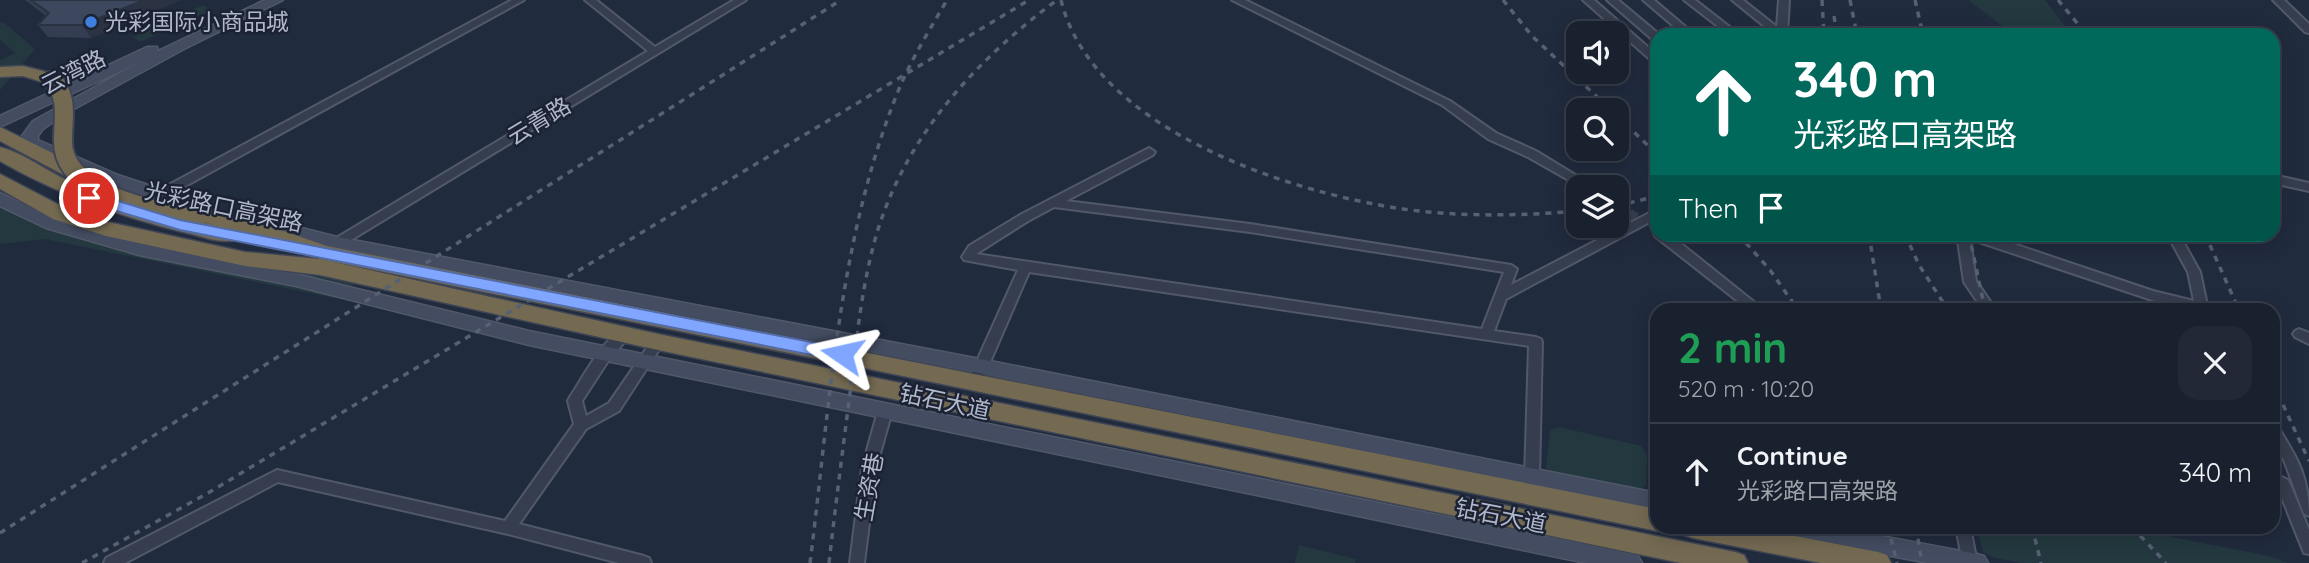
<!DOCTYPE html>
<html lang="en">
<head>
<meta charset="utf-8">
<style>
  body { margin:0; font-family:Quicksand,"Noto Sans SC",sans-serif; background:#222836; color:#f1f3f6; height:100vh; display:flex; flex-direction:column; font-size:26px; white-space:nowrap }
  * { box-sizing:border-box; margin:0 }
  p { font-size:23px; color:#9fa3aa }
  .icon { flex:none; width:38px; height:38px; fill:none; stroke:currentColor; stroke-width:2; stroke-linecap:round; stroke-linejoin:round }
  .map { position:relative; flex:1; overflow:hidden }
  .side { position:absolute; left:1650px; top:303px; width:630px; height:231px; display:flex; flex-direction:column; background:#19202e; border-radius:21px; box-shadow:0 4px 18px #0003,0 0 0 2px #373e4a }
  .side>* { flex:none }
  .banner { position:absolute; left:1650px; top:28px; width:630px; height:214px; border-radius:21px; box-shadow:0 4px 18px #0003,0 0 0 2px #373e4a; background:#00695c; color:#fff; overflow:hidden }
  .fabs { position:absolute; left:1566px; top:21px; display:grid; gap:14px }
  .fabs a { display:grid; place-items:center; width:63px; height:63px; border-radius:14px; background:#19202e; box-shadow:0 4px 18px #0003,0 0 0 2px #373e4a; font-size:35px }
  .pin { position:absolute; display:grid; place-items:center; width:60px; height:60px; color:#fff; margin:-30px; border:4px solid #fff; border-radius:50%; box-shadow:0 2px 7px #0007 }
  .me { position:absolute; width:77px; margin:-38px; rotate:281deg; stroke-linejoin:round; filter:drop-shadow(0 0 5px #0008) }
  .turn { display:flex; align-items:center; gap:24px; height:147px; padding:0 28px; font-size:32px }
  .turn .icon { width:91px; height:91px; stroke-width:2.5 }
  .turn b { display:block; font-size:49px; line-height:60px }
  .then { display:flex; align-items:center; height:66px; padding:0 28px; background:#0003; gap:14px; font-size:26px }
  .round { display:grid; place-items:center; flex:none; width:74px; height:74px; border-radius:21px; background:#222836 }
  .head { display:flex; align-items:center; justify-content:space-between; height:119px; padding:0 28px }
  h1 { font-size:42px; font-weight:700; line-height:52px; color:#1e9e55 }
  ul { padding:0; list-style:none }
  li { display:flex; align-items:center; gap:21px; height:98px; padding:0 28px; border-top:2px solid #373e4a }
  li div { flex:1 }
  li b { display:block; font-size:26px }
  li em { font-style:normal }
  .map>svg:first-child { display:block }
</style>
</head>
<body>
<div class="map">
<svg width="2309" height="563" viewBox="0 0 2309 563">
  <rect width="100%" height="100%" fill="#212b3e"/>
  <g fill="#23393f">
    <polygon points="1968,0 2045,0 2072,35 2015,35"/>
    <polygon points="203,5 212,10 140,42 133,37"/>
    <polygon points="3,22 35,49 0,90 0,60 15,53 0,40 0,23"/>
    <polygon points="0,192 41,214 181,251 358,282 334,298 45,239 0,244"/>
    <polygon points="1559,427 1641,446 1647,456 1646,485 1641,490 1553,473 1546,468 1550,431"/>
    <polygon points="1977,527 2122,527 2273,557 2288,563 2021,563 1992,557 1983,552"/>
    <polygon points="1299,545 1356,559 1355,563 1295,563"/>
  </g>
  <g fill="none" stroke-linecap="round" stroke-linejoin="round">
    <polyline stroke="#374053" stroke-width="10" stroke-dasharray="10 5" stroke-linecap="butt" points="1617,205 1636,218"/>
    <defs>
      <g id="street">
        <polygon points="512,0 524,0 160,200 156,201 150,197 152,194"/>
        <polygon points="585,0 596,0 655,47 734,0 746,0 341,246 333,246 331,243 333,240 648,51"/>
        <polygon points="1232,0 1245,0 1450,101 1496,133 1536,151 1595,187 1581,187 1528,157 1488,139 1442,105"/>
        <polygon points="1583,0 1594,0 1657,55 1657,63 1653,62"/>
        <polygon points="1607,0 1618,0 1660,35 1657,35 1657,41 1653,40"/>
        <polygon points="1643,0 1654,0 1695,35 1684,35"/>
        <polygon points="1684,0 1695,0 1740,35 1729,35"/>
        <polygon points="1732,0 1743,0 1777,27 1779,0 1789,0 1787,35 1775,35"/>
        <polygon points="2273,0 2284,0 2309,24 2309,33 2305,32"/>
        <path d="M1149,148l6,4 -2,3 -87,46 184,23 261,41 6,4 -6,16 146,-76v9l-151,81 -12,32 42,6 5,2 1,3 -3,136 -2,4 -5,2 -5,-2 -2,-4 4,-132 -500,-74 -48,111 -2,4h-10l-2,-4 51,-113 -54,-10 -2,-3 7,-11 51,-31zM1054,207l196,25 254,40 -22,57 -506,-75 52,-33z"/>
        <polygon points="2273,175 2309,183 2309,191 2273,183"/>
        <polygon points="1656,231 1657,234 1669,234 1764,310 1749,310 1656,237 1654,234"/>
        <polygon points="1957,234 1984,234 2153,291 2194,301 2188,272 2167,234 2179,234 2200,272 2208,310 2193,310 2152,300 1970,239 1976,281 1996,310 1983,310 1964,282"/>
        <polygon points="2299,329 2309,333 2309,344 2295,337 2293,334 2295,331"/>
        <path d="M623,330l5,2 1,3 -1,3 -18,20 -28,43 4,15 23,-13 44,-64h10l1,3 -45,69 -33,18 -67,95 125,32 5,2 2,5h-32l-111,-29 -230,-52 -153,81h-21l2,-5 171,-88 228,51 69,-97 -6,-23 2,-4c13,-19 32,-58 53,-67z"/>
        <polygon points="885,406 890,407 892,411 876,468 864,563 850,563 862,468 878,411 880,407"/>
        <path d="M2273,426l5,1c20,32 31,50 31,89l-5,-2 -20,-54 -11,-17z"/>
        <polygon points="2273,473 2288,480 2290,484 2309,530 2309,554 2304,553 2278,488 2273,486"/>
        <polygon points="1956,527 1970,527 1977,563 1963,563"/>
      </g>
      <g id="secondary">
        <polygon points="265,0 283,0 184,49 63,115 43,129 38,136 38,140 118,175 202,203 204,207 202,211 196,213 106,183 25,147 23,143 22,136 33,121 140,62 0,127 0,116 147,47 157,47 158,51"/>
        <polygon points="0,193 58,220 139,243 296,274 529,331 1631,554 1638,556 1642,563 1586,563 529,345 296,286 139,255 46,228 0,206"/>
        <polygon points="243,213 337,237 980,359 1657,493 1657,511 980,373 337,249 237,223 235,219"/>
        <polygon points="1776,527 1833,527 1977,554 1984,556 1988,563 1928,563 1786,536 1779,533"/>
      </g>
      <g id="highway">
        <polygon points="23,66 58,75 61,79 52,85 23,76 0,77 0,67"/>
        <polygon points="0,127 91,172 94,177 91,182 77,182 0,141"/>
        <path d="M0,147c24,6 46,24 69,34 47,20 96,33 146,44l-45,-12 -3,-5 3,-5 7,-2 89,24 61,21 1330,263v18h9l-9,4 -788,-162 -545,-109 -90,-30 3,5 -3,5c-14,4 -33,-4 -47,-7 -66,-16 -128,-38 -187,-72z"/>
        <polygon points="0,174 67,209 108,222 245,252 320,259 658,334 1735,552 1744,555 1748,563 1681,563 658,350 320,275 245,266 106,236 53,219 0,189"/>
        <polygon points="1681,527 1748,527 1878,552 1887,555 1891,563 1821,563 1693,538 1684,535"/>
      </g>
    </defs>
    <use href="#street" stroke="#515869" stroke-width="4"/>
    <use href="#secondary" stroke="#515869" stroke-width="3"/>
    <use href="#highway" stroke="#3e4556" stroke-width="3"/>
    <use href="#street" fill="#363d4e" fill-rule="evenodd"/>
    <use href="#secondary" fill="#434c61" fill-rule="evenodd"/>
    <use href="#highway" fill="#746a52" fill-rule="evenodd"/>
    <g stroke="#576175" stroke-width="3.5" stroke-dasharray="6 6" stroke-linecap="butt">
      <path d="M1061,0c31,128 226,192 342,209 58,8 116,7 175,2"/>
      <polyline points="1503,0 1532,36 1611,110"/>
      <polyline points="1822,0 1824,35"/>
      <polyline points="1850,0 1857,35"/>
      <polyline points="1915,0 1923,35"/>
      <polyline points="2058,0 2087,35"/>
      <polyline points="1834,16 1837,35"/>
      <polyline points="1617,116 1657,154"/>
      <polyline points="1617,206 1657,196"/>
      <polyline points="1738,234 1770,270 1798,310"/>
      <polyline points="1869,234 1881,310"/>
      <polyline points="1905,234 1919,265 1948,310"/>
      <polyline points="1969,234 1985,310"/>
      <polyline points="2205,234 2239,310"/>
      <polyline points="2273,383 2309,461"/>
      <polyline points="1888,527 1897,563"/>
      <polyline points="1916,527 1922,563"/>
      <polyline points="2032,527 2041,563"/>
      <polyline points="2132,527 2166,563"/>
      <polyline points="0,533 841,0"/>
      <polyline points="82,563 208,493 1029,0"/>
      <path d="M810,563c20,-158 28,-325 89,-474 13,-31 31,-60 48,-89"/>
      <path d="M829,563c7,-62 15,-123 23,-185 5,-44 10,-88 21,-131 27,-105 99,-184 184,-247"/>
    </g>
    <defs>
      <path id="highway-bridge" d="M52,79c17,19 11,38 11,61 -2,55 92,69 133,79"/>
    </defs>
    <use href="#highway-bridge" stroke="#3e4556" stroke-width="22" stroke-linecap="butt"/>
    <use href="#highway-bridge" stroke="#746a52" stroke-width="18"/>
  </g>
  <polygon fill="#343d51" points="25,0 181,0 91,38 48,37 38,25 46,16"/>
  <polygon fill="#2b3242" points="144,0 181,0 91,38 82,25"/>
  <polygon fill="#3d475e" stroke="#2b3242" stroke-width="2" points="31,0 144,0 82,25 38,25 49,13"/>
  <polygon fill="#80a6ff" stroke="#536ca6" stroke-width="2" points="89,192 180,220 842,348 848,350 850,354 848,359 842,361 180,230 83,201 81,198"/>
  <circle fill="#3f7fe0" stroke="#1b2233" stroke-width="2.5" cx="91" cy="22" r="7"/>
  <g text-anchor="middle" stroke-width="5" stroke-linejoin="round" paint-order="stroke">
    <g font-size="23" fill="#b1b8c9" stroke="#1b2233" text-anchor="start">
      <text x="105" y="30">光彩国际小商品城</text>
    </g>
    <g font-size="23" fill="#b1b8c9" stroke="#1b2233">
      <text transform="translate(73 72) rotate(-27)" y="8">云湾路</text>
      <text transform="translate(539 121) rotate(-31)" y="8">云青路</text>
      <text transform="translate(224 207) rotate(12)" y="8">光彩路口高架路</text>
      <text transform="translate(945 402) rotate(12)" y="8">钻石大道</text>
      <text transform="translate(869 487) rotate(-80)" y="8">生资巷</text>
      <text transform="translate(1501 516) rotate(11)" y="8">钻石大道</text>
    </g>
  </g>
</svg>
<div class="fabs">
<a><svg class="icon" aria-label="sound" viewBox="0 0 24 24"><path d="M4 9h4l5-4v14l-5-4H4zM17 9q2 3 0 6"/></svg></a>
<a><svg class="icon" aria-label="search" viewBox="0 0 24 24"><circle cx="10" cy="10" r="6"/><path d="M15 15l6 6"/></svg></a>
<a><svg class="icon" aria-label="layers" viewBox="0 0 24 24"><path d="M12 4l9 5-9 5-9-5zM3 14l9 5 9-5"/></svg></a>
</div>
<div class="pin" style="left:89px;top:198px;background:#d93025"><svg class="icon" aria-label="arrive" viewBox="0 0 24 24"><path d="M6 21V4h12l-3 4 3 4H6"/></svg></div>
<svg class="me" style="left:842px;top:354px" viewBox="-20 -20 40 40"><path d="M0-17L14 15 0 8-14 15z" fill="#80a6ff" stroke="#fff" stroke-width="4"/></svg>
<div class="banner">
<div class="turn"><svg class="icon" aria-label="ahead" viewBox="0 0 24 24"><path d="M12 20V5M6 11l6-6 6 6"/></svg><div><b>340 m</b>光彩路口高架路</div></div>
<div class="then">Then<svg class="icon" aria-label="arrive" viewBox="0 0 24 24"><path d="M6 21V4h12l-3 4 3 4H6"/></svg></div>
</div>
<section class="side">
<div class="head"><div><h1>2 min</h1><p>520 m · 10:20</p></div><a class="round"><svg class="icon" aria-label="close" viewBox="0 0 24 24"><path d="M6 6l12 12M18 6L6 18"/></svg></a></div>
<ul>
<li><svg class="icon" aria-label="ahead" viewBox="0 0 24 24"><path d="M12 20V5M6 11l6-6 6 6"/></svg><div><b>Continue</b><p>光彩路口高架路</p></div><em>340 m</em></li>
</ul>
</section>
</div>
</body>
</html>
